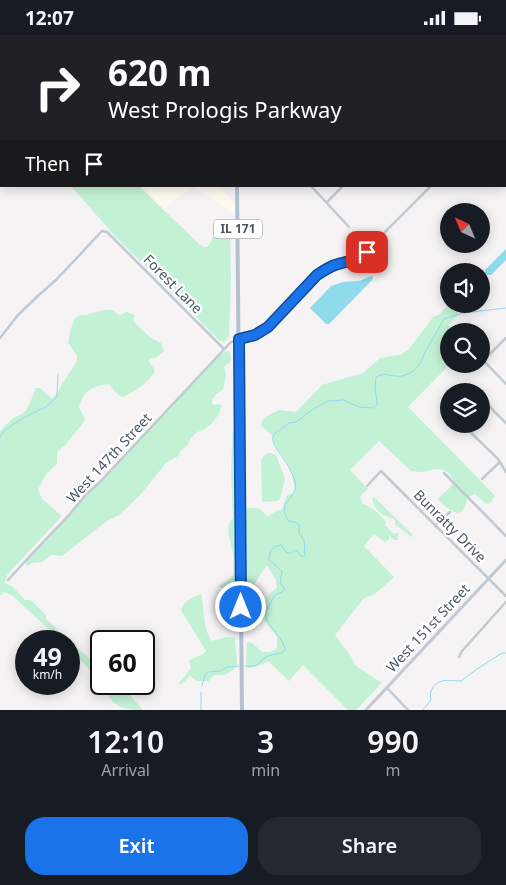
<!DOCTYPE html>
<html lang="en">
<head>
<meta charset="utf-8">
<style>
  body { margin:0; font-family:"Noto Sans",sans-serif; background:#242831; color:#f1f3f6; height:100vh; display:flex; flex-direction:column; font-size:19px; white-space:nowrap }
  * { box-sizing:border-box; margin:0 }
  p { font-size:16px; color:#9ea1a6 }
  .icon { flex:none; width:28px; height:28px; fill:none; stroke:currentColor; stroke-width:2; stroke-linecap:round; stroke-linejoin:round }
  .map { position:relative; height:675px; overflow:hidden }
  .sheet { display:flex; flex-direction:column; background:#171b24; flex:1 }
  .sheet>* { flex:none }
  .guide { position:absolute; left:0px; top:0px; width:506px; height:152px; box-shadow:0 2px 12px #0003; background:#202124; color:#fff; overflow:hidden }
  .needle { width:32px; rotate:316deg }
  .tools { position:absolute; left:440px; top:168px; display:grid; gap:10px }
  .tools a { display:grid; place-items:center; width:50px; height:50px; border-radius:50%; background:#171b24; box-shadow:0 2px 12px #0003; font-size:25px }
  .speed { position:absolute; left:15px; top:595px; display:flex; gap:10px; font-size:25px; font-weight:700; text-align:center }
  .speed>* { display:grid; place-content:center; width:65px; height:65px; border-radius:50%; background:#171b24; box-shadow:0 2px 12px #0003; line-height:1 }
  .speed small { font-size:12px; font-weight:400 }
  .speed .limit { border:2px solid #111; border-radius:8px; background:#fff; color:#111 }
  .pin { position:absolute; display:grid; place-items:center; width:42px; height:42px; color:#fff; margin:-21px; border-radius:10px; box-shadow:0 2px 8px #0006 }
  .me { position:absolute; width:55px; margin:-28px; rotate:0deg; stroke-linejoin:round; filter:drop-shadow(0 0 4px #0008) }
  .turn { display:flex; align-items:center; gap:18px; height:105px; padding:0 25px; font-size:22px }
  .turn .icon { width:65px; height:65px; stroke-width:2.5 }
  .turn b { display:block; font-size:35px; line-height:42px }
  .then { display:flex; align-items:center; height:48px; padding:0 25px; background:#0003; gap:10px; font-size:19px }
  .eta { display:flex; justify-content:space-evenly; align-items:center; height:85px; text-align:center }
  .eta b { font-size:30px; font-weight:600; line-height:35px }
  .cta { display:flex; gap:10px; margin-top:auto; padding:10px 25px }
  .cta a { flex:1; height:58px; border-radius:20px; background:#1a73e8; color:#fff; font-size:20px; font-weight:600; line-height:58px; text-align:center }
  .cta a+a { background:#242831; color:#f1f3f6 }
  .status { display:flex; justify-content:space-between; align-items:center; height:35px; padding:0 25px; background:#171b24; direction:ltr }
  .status svg { height:14px; fill:currentColor }
  .map>svg:first-child { display:block }
</style>
</head>
<body>
<div class="status"><b>12:07</b><svg viewBox="0 0 49 12"><path d="M0 12V9h3v3zM5 12V6h3v6zM10 12V3h3v9zM15 12V0h3v12zM26 1h20v11H26zM47 4h2v5h-2z"/></svg></div>
<div class="map">
<svg width="506" height="675" viewBox="0 0 506 675">
  <rect width="100%" height="100%" fill="#f5f3f3"/>
  <g fill="#fdf9ef">
    <polygon points="139,151 193,151 163,175"/>
    <polygon points="193,151 218,151 236,169 236,181"/>
  </g>
  <g fill="#c3f1d5">
    <polygon points="71,151 139,151 200,210 204,212 207,212 211,207 216,193 226,194 230,197 231,244 229,301 224,307 220,306 115,201"/>
    <path d="M452,269h10l-5,12 -9,9 7,6h-6v33h1l-42,43 70,71 17,18 -5,7 -4,1 -11,-10c-10,3 -7,6 -10,12 -6,16 -21,-1 -27,-6 4,-8 12,-9 16,-19 -6,-13 -15,-14 -27,-10 -5,2 -11,0 -16,0l-32,-30 -29,29 18,19 -5,4 -3,4 3,7c11,4 16,10 23,18l-1,3 9,9 3,-1h1v7h-4l-5,-5v4l-4,3 -11,-8 -10,12 30,31 -19,17 -11,4 -29,37 15,20 6,11 26,17 -26,27h-8l-45,-45 -14,16 -21,-20c-7,4 -12,7 -21,7l-1,-4 1,-22 5,1 10,9h8l7,-4v-11l-15,-19 -2,-8c4,-8 9,-18 17,-22l-1,-8 -9,-15 -18,27h-4v-83c5,-2 13,-2 17,2 2,2 4,4 6,5l8,-5 6,-2 5,-14 7,-2c2,-13 -4,-24 -10,-35 -5,-8 -11,-12 -11,-22l-12,-10 1,-5 5,-5 12,-6 17,2 26,-27 41,-12 17,-15 20,-3 9,-6 13,-17 11,-15 4,-2 3,-1 6,-7z"/>
    <path d="M104,275h7l9,5 7,-3 6,2 2,2 -2,4 4,5 14,13 10,5 3,8 -7,6 -8,2v3l6,8c-6,14 -20,21 -33,27l-7,-5 -6,-8c-17,2 -25,6 -30,23l6,12 -2,4 -17,21 -9,8v12l-10,9 -9,16 4,10 20,17 -55,59 -2,8 7,3 13,14h6l15,15v4l52,48 3,1v13l-32,-32v-8h-8l-48,-45 -9,-4 -4,4v-165l12,-12 13,-7 4,-7 7,-17h4l11,10 3,-1 23,-36v-5l-9,-14c3,-8 3,-25 13,-27 5,-1 3,1 8,-1 5,-1 9,-3 15,-4z"/>
    <polygon points="227,316 230,317 231,325 229,328 224,331 226,340 223,355 217,358 212,365 213,370 219,369 222,370 218,380 212,388 203,395 197,397 191,403 188,409 180,417 178,421 166,428 140,460 119,480 107,486 62,521 51,520 42,527 32,528 27,531 25,527 69,480 82,463 93,454 221,319"/>
    <path d="M233,393l3,15 3,135 -2,9 -14,1 -7,-1 10,-5 7,-7c0,-7 1,-14 0,-21 -1,-12 -10,-26 0,-36l-2,-48z"/>
    <polygon points="268,418 271,418 276,420 285,444 280,464 277,466 263,467 262,465 261,426 265,419"/>
    <path d="M374,462l39,38 -2,2 -12,-10 -4,-2v-5c-5,-3 -8,-3 -13,-6 -5,-3 -9,-10 -10,-15z"/>
    <path d="M201,559c4,15 1,34 11,47l15,-4 8,1 2,22 -1,8 -11,7h-11l-5,6h-12l-7,-5 -8,8h-4l13,-16 -2,-7c5,-5 13,-4 17,-10l-25,-41c3,-10 11,-12 20,-16z"/>
    <path d="M103,649h17l23,26c-12,0 -26,-1 -33,-12 -3,-4 -4,-10 -7,-14z"/>
  </g>
  <g fill="#90daee">
    <polygon points="506,214 506,225 491,240 487,240 485,238 485,235"/>
    <polygon points="371,241 372,241 373,244 329,289 326,289 310,273 331,251 343,247 359,246"/>
  </g>
  <g fill="none" stroke-linecap="round" stroke-linejoin="round">
    <g stroke="#90daee" stroke-width="1">
      <polyline points="0,402 4,396 15,388 29,380 46,372 57,362 58,339"/>
      <path d="M244,631h11l11,-9 5,-2 10,-2 4,-3c-2,-18 -29,-28 -15,-46 2,-4 4,-8 7,-10 3,-1 5,-2 7,-4v-2l-4,-5 2,-12 -13,-11c0,-9 3,-14 12,-15l6,8h4l5,-3 5,6h4l-1,-17 -5,-5v-9l-2,-2 -8,-2c-14,-20 10,-22 6,-39 -2,-8 -7,-17 -12,-24 -3,-5 -9,-11 -10,-17 -1,-3 0,-4 1,-7l15,-11 7,-1 16,-12 16,-9 16,-1 15,7 14,1 4,-3v-2l-2,-15 1,-11c7,-4 12,-2 19,-1 14,2 26,-9 29,-22l20,-35 19,-6 43,-5"/>
      <polyline points="202,651 205,640 208,637 220,636 227,632 239,631"/>
      <polyline points="201,675 201,657"/>
      <path d="M423,675l8,-10c-1,-5 -1,-7 1,-11 7,-12 18,-8 29,-8l16,-12 25,-16h4"/>
    </g>
    <g stroke="#c1cad2" stroke-width="2.5">
      <polyline points="406,0 407,1"/>
      <polyline points="43,1 44,0"/>
      <polyline points="125,1 126,0"/>
      <polyline points="283,1 284,0"/>
      <polyline points="349,1 351,0"/>
      <polyline points="415,1 416,0"/>
      <polyline points="488,1 489,0"/>
      <polyline points="0,47 1,46"/>
      <polyline points="505,51 506,49"/>
      <polyline points="0,133 1,132"/>
      <polyline points="311,151 349,192"/>
      <polyline points="327,167 343,151"/>
      <polyline points="0,303 18,280 40,259 57,244 102,196 107,197 224,314"/>
      <polyline points="481,323 506,349"/>
      <polyline points="484,325 506,303"/>
      <polyline points="481,363 506,388"/>
      <polyline points="462,389 498,424 506,437"/>
      <polyline points="444,438 506,501"/>
      <polyline points="482,444 500,427"/>
      <polyline points="367,451 381,436 506,561"/>
      <polyline points="435,491 450,477"/>
      <path d="M8,545l23,-25 38,-40 18,-22 12,-10 131,-140c11,-7 25,-6 36,-14 21,-16 35,-42 56,-58 12,-8 27,-7 39,-15l70,-70"/>
      <polyline points="459,622 462,616 506,567"/>
      <polyline points="387,653 408,675"/>
    </g>
    <g stroke="#c1cad2" stroke-width="3">
      <polyline points="152,0 153,1"/>
      <polyline points="366,675 506,525"/>
    </g>
    <g stroke="#b3c2d1" stroke-width="4">
      <polyline points="237,0 237,1"/>
      <polyline points="237,151 242,675"/>
    </g>
  </g>
  <g fill="none" stroke-linecap="round" stroke-linejoin="round">
    <defs>
      <path id="route" d="M241,572l-2,-268 16,-4 13,-8 49,-52c6,-4 12,-8 18,-10 12,-4 22,-4 32,-13"/>
    </defs>
    <use href="#route" stroke="#114b97" stroke-width="12"/>
    <use href="#route" stroke="#1a73e8" stroke-width="9"/>
  </g>
  <g text-anchor="middle" stroke-width="4.5" stroke-linejoin="round" paint-order="stroke">
    <rect fill="#fff" stroke="#808990" stroke-width="1" x="214" y="184.5" width="48" height="19" rx="4"/>
    <g font-size="12" font-weight="bold" fill="#4a5661">
      <text x="238" y="198">IL 171</text>
    </g>
    <g font-size="14" fill="#4a5661" stroke="#fff">
      <text transform="translate(173 249) rotate(45)" y="5">Forest Lane</text>
      <text transform="translate(109 423) rotate(-47)" y="5">West 147th Street</text>
      <text transform="translate(450 491) rotate(45)" y="5">Bunratty Drive</text>
      <text transform="translate(428 593) rotate(-47)" y="5">West 151st Street</text>
    </g>
  </g>
</svg>
<div class="tools">
<a><svg class="needle" viewBox="-14 -14 28 28"><path d="M0-13l5 13h-10z" fill="#e53935"/><path d="M0 13l5-13h-10z" fill="#9ea1a6"/></svg></a>
<a><svg class="icon" aria-label="sound" viewBox="0 0 24 24"><path d="M4 9h4l5-4v14l-5-4H4zM17 9q2 3 0 6"/></svg></a>
<a><svg class="icon" aria-label="search" viewBox="0 0 24 24"><circle cx="10" cy="10" r="6"/><path d="M15 15l6 6"/></svg></a>
<a><svg class="icon" aria-label="layers" viewBox="0 0 24 24"><path d="M12 4l9 5-9 5-9-5zM3 14l9 5 9-5"/></svg></a>
</div>
<div class="speed"><div>49<small>km/h</small></div><div class="limit">60</div></div>
<div class="pin" style="left:367px;top:217px;background:#d93025"><svg class="icon" aria-label="arrive" viewBox="0 0 24 24"><path d="M6 21V4h12l-3 4 3 4H6"/></svg></div>
<svg class="me" style="left:241px;top:572px" viewBox="-20 -20 40 40"><circle r="17" fill="#1a73e8" stroke="#fff" stroke-width="3"/><path d="M0-11L8 9 0 5-8 9z" fill="#fff"/></svg>
<div class="guide">
<div class="turn"><svg class="icon" aria-label="right" viewBox="0 0 24 24"><path d="M7 20v-9h11M14 6l5 5-5 5"/></svg><div><b>620 m</b>West Prologis Parkway</div></div>
<div class="then">Then<svg class="icon" aria-label="arrive" viewBox="0 0 24 24"><path d="M6 21V4h12l-3 4 3 4H6"/></svg></div>
</div>
</div>
<section class="sheet">
<div class="eta">
<div><b>12:10</b><p>Arrival</p></div>
<div><b>3</b><p>min</p></div>
<div><b>990</b><p>m</p></div>
</div>
<div class="cta"><a>Exit</a><a>Share</a></div>
</section>
</body>
</html>
